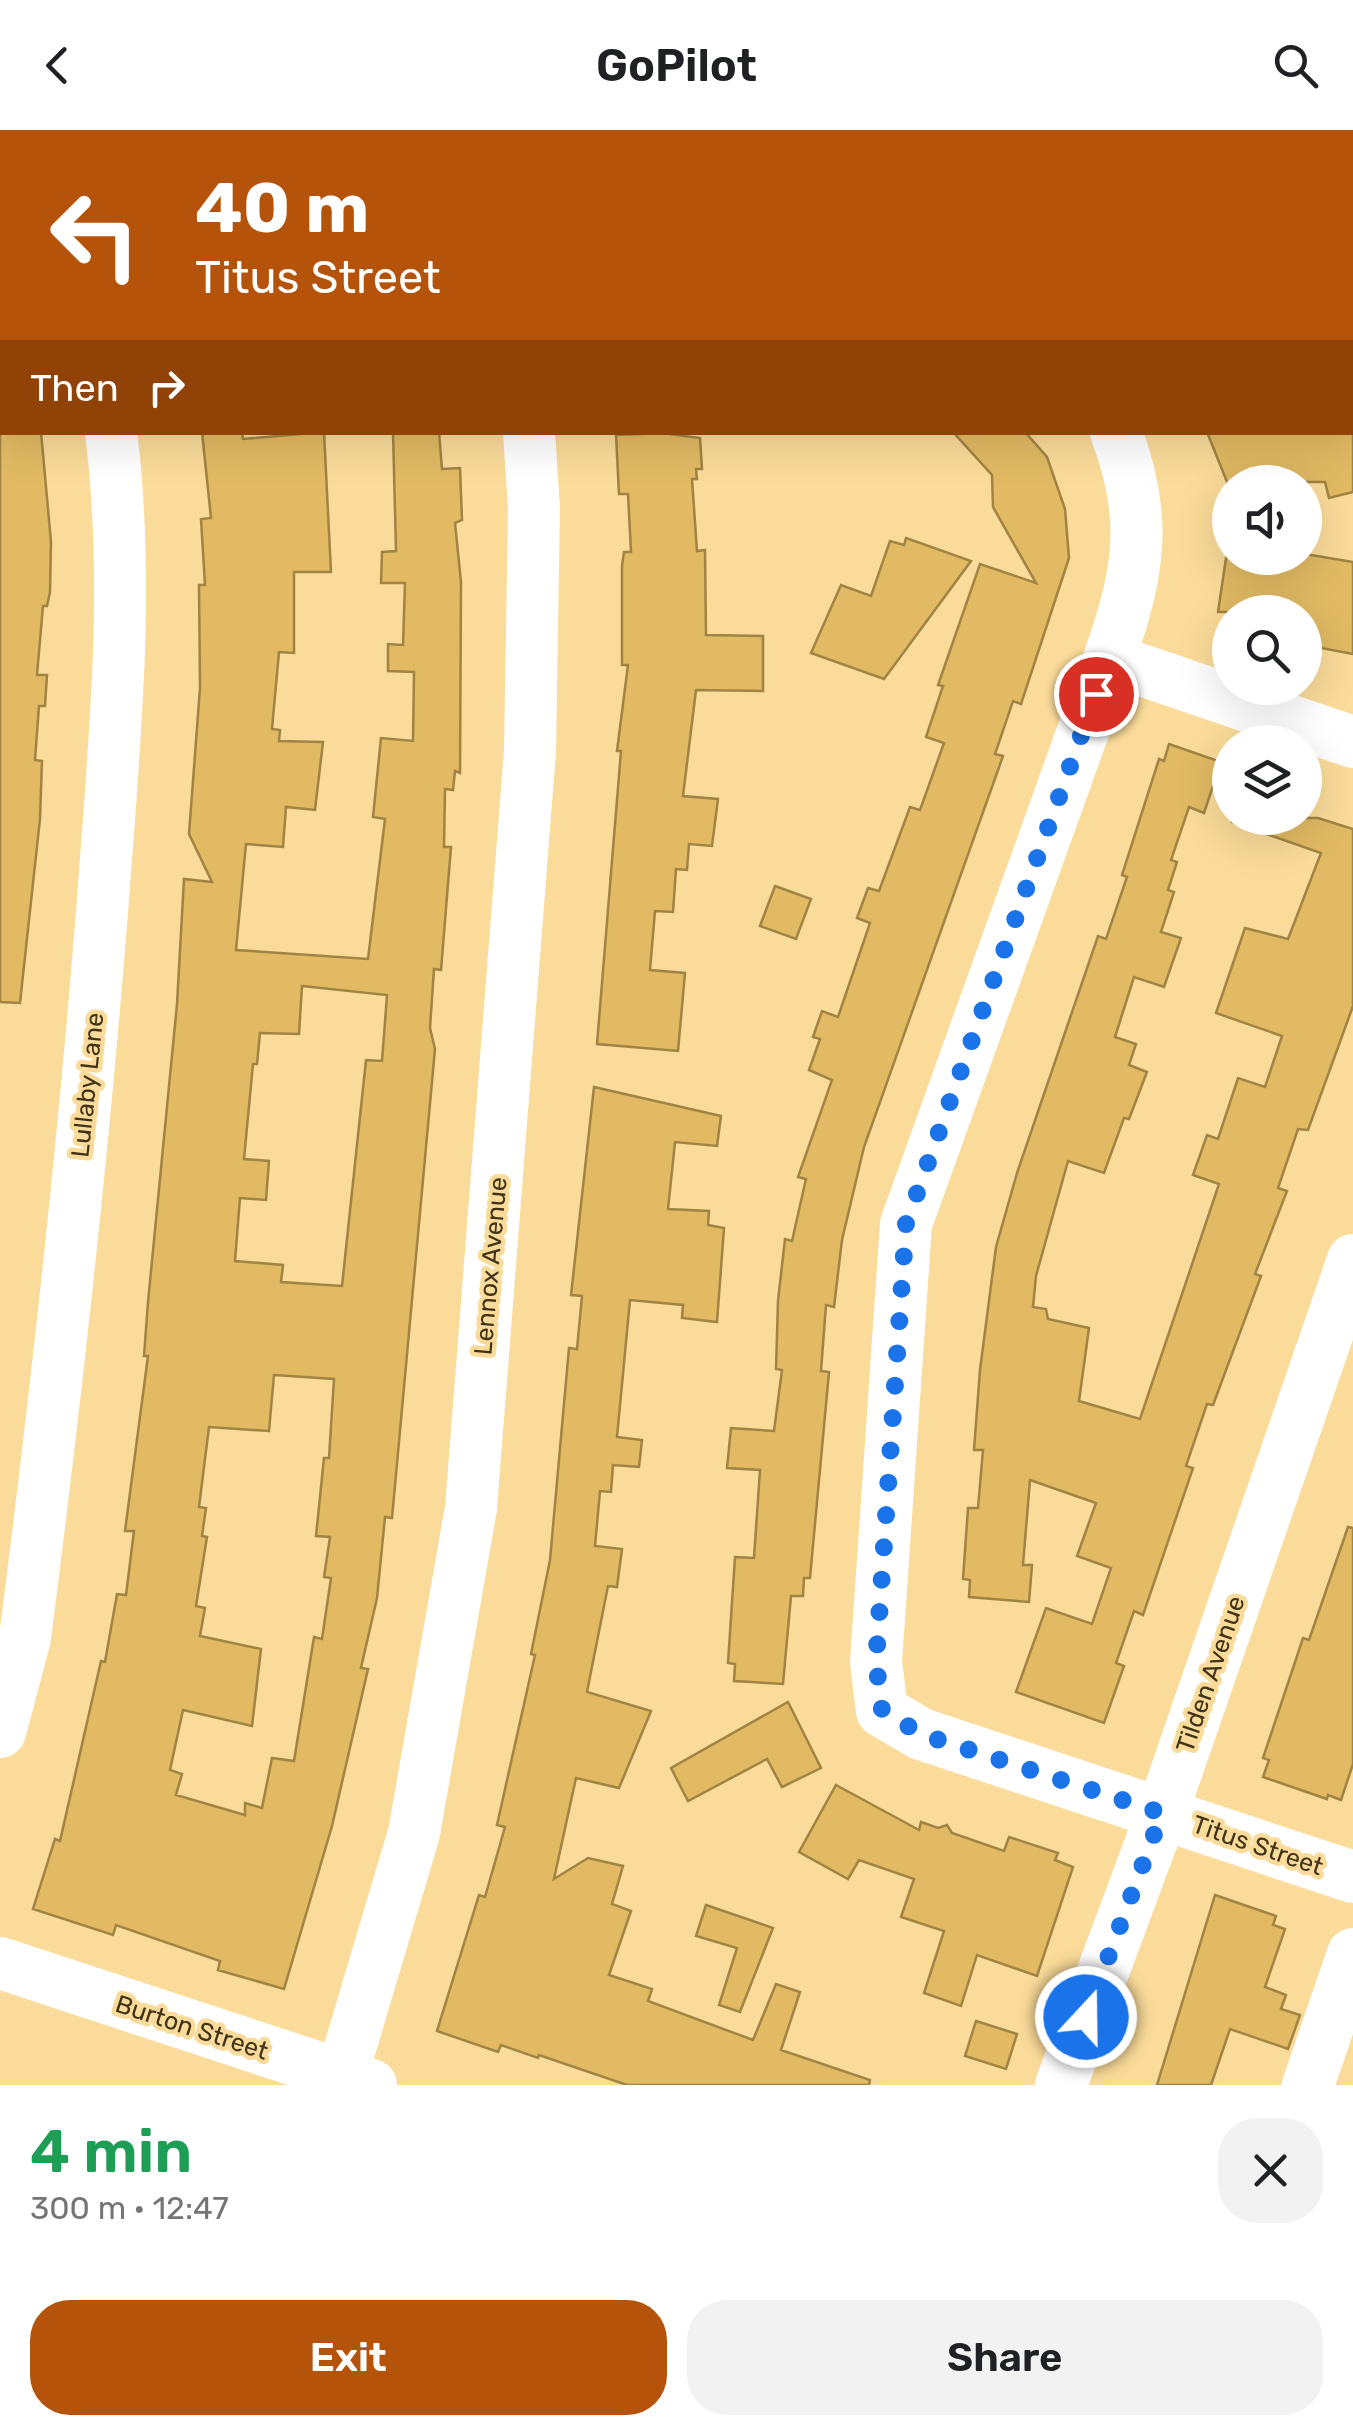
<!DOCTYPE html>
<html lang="en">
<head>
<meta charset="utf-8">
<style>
  body { margin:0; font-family:Rubik,sans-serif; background:#f2f2f2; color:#202124; height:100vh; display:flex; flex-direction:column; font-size:38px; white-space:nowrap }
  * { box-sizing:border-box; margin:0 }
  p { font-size:32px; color:#757577 }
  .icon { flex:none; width:55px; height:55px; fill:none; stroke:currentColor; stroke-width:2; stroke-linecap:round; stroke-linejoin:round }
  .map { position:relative; height:1955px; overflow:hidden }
  .drawer { display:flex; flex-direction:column; background:#fff; flex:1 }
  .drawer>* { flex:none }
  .top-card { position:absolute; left:0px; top:0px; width:1355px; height:305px; box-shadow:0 10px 40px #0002; background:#b45309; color:#fff; overflow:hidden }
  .fabs { position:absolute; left:1212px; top:335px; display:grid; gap:20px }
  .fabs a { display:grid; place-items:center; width:110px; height:110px; border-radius:50%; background:#fff; box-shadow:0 10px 40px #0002; font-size:50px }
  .pin { position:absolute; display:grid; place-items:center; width:85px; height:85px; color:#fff; margin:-42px; border:5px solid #fff; border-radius:50%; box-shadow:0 2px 10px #0007 }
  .me { position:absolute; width:110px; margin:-55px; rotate:21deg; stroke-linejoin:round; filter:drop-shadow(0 0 8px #0008) }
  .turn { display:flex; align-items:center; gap:35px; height:210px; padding:0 30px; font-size:45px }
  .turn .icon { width:130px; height:130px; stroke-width:2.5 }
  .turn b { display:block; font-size:70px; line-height:85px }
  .then { display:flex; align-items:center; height:95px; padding:0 30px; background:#0003; gap:20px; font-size:38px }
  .round { display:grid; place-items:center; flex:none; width:105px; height:105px; border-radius:40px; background:#f2f2f2 }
  .overview { display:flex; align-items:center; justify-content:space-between; height:170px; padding:0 30px }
  h1 { font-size:60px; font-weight:600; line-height:75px; color:#1e9e55 }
  .primary-button { display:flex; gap:20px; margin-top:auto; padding:20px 30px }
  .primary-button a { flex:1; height:115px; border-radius:40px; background:#b45309; color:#fff; font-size:40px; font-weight:600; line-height:115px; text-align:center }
  .primary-button a+a { background:#f2f2f2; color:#202124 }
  header { display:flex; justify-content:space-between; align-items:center; height:130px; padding:0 30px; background:#fff; font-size:45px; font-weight:600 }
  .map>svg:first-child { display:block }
</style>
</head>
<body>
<header><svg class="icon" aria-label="back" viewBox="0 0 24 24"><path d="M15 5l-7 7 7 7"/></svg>GoPilot<svg class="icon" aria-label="search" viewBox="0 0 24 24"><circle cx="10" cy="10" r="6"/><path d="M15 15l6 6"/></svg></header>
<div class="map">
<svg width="1353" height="1955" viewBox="0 0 1353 1955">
  <rect width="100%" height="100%" fill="#fadb99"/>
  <g fill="#e1ba63" stroke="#a08443" stroke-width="2.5" fill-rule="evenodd">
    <polygon points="0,302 41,302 51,412 50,462 47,476 43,476 37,545 47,545 45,576 39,576 35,630 42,631 40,689 20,873 0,872"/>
    <path d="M202,302h40l1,7 81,-7 7,140h-37v81l-15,-1 -7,77 8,1 -1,11 44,1 -8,68 -29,-3 -3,40 -37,-3 -10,106 132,9 17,-140 -12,-2 8,-79 32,3 1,-69 -26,-1v-27l15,1 2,-62h-24l1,-31 14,-1 -3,-119h46l3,37 18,-1 2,52 -7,3 6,59 -1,191 -5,-2 -2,19 -8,-1 -1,58h7l-10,123 -7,-1 -4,59 5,21 -43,469 -7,-1 -8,81 -16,70 7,1 -36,157 -48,163 -66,-19 2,-9 -104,-36 -3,10 -80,-26 22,-70 5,2 41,-180 4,1 12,-68 9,1 8,-64h-9l23,-175h-4l4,-54 29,-298 7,-125 28,3 -23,-48 11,-146 -1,-103h6l-4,-66 10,-1zM302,856l85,9 -5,66 -16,-1 -24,226 -61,-4 2,-17 -48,-4 5,-63 26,2 3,-39 -25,-2 9,-95h4l3,-31 39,1zM274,1245l60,4 -5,79h-5l-8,78 14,1 -6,40 7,1 -9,61 -8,-2 -20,124 -22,-3 -10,50 -17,-5v12l-69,-20 6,-21 -12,-4 13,-60 69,16 9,-77 -61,-13 5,-28 -9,-2 11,-69 -5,-1 4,-28 -7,-1 10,-80 60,4z"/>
    <polygon points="953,302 1025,302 1047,327 1065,379 1069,428 1021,574 1013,571 995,624 1003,626 864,1017 842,1110 834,1177 826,1175 821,1241 829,1242 810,1448 804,1448 803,1466 791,1466 783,1554 734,1551 735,1534 728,1533 735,1427 754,1428 760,1340 727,1338 731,1298 774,1301 782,1240 776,1239 778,1171 785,1109 792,1111 806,1049 798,1047 832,950 809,940 820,909 813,907 822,881 838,887 870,793 857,788 868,758 879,761 910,677 920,680 944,613 926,607 943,556 938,555 980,434 1036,453 993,377 992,345"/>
    <polygon points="1207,302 1353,302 1353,362 1329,368 1325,352 1227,352"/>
    <polygon points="662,303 700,308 702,339 696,339 697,349 692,349 697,421 705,420 706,505 763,506 763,561 696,560 683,666 718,669 712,716 689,714 687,740 676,739 673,782 655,781 650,840 685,843 678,921 597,914 621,621 617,621 628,535 622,535 622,436 624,422 631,422 628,364 619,364 616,305"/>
    <polygon points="906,408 971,431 884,549 811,523 841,455 871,466 890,411 904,415"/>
    <polygon points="1305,424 1353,432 1353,524 1305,515 1305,482 1218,482 1226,428"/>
    <polygon points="1169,614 1221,632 1204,683 1189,677 1171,730 1177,732 1168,760 1174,762 1161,802 1181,808 1164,857 1134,847 1115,907 1136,914 1129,935 1147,942 1129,989 1124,988 1104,1043 1068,1031 1036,1146 1033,1177 1046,1179 1048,1189 1089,1198 1079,1271 1140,1289 1219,1054 1193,1045 1207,1005 1218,1009 1238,948 1265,957 1282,906 1216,883 1245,798 1288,809 1321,723 1232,692 1233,688 1318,688 1353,699 1353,876 1308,1000 1298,999 1278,1058 1287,1061 1255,1144 1261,1146 1213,1275 1207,1274 1186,1336 1193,1338 1143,1485 1134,1481 1116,1533 1124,1536 1104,1593 1016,1562 1046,1478 1092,1494 1111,1438 1077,1426 1096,1373 1030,1350 1023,1435 1032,1435 1029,1472 969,1467 970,1450 963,1449 968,1378 978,1378 983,1320 974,1320 980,1240 996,1117 1017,1043 1098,806 1106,809 1127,747 1122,745 1159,629 1164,631"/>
    <polygon points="775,756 811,769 796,809 760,796"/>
    <polygon points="594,957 721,986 717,1016 675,1012 668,1079 709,1081 708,1095 724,1098 717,1192 682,1188 683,1175 630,1170 617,1307 642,1310 639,1337 613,1335 611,1362 600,1361 595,1416 622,1419 617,1457 608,1456 587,1562 651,1581 619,1658 576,1648 554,1749 588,1728 623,1736 612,1774 631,1781 609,1845 652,1859 648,1871 753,1910 776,1854 800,1862 781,1920 870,1950 869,1955 627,1955 539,1925 538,1928 501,1915 498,1922 437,1901 479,1765 485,1767 505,1697 497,1695 535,1525 531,1524 550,1430 569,1218 577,1219 582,1166 571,1165"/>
    <polygon points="1348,1397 1353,1398 1353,1634 1341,1670 1328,1665 1327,1669 1263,1647 1269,1630 1263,1628 1303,1508 1309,1510"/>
    <polygon points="788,1572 821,1638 782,1657 767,1629 688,1671 671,1638"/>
    <polygon points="836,1655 919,1700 921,1692 938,1698 947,1695 952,1703 1004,1721 1009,1707 1058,1723 1055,1730 1073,1737 1037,1846 977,1825 961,1876 924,1863 944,1801 901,1787 914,1749 859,1730 848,1749 799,1722"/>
    <polygon points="1215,1765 1276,1786 1273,1795 1285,1799 1265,1857 1286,1865 1281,1879 1300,1885 1288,1919 1230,1899 1211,1955 1157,1955"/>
    <polygon points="706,1775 773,1798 740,1882 719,1875 737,1818 696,1806"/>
    <polygon points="976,1891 1017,1904 1006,1939 965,1926"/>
  </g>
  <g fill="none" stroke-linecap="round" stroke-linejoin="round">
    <g stroke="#fff" stroke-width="52">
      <polyline points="73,0 74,2"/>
      <polyline points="487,0 495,2"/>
      <path d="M1116,302c33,87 23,141 -7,227l244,83"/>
      <polyline points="1109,529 906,1094 876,1532 882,1581 921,1604 1353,1747"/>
      <path d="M0,1602l25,-94c32,-250 60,-501 79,-752 11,-150 26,-304 7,-454"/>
      <polyline points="0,1833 371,1955"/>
      <polyline points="339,1955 414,1703 471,1378 530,621 534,378 529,302"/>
      <polyline points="1061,1955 1162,1683 1353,1130"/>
      <polyline points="1308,1955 1353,1824"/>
    </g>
  </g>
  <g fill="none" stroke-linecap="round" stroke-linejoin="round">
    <polyline stroke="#1a73e8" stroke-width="18" stroke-dasharray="0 32.4" points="1086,1887 1162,1683 921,1604 882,1580 876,1532 906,1094 1096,564"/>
  </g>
  <g text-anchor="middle" stroke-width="9" stroke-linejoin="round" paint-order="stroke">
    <g font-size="25" fill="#403318" stroke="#fadb99">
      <text transform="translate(87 955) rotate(-84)" y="9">Lullaby Lane</text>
      <text transform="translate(490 1136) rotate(-85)" y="9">Lennox Avenue</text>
      <text transform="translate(1210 1544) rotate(-71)" y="9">Tilden Avenue</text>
      <text transform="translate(1258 1715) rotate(19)" y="9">Titus Street</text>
      <text transform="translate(192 1897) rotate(18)" y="9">Burton Street</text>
    </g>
  </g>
</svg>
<div class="fabs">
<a><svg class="icon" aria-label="sound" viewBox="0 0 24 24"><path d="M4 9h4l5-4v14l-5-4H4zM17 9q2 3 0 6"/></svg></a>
<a><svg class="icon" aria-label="search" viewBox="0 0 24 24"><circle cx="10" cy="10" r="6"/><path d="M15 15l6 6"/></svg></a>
<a><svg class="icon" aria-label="layers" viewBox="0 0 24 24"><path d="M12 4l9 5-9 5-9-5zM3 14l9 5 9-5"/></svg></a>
</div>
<div class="pin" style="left:1096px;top:564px;background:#d93025"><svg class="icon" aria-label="arrive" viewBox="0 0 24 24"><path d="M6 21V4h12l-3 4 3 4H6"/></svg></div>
<svg class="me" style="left:1086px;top:1887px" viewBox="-20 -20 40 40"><circle r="17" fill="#1a73e8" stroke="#fff" stroke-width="3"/><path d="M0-11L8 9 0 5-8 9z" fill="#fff"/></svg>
<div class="top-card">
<div class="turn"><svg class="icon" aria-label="left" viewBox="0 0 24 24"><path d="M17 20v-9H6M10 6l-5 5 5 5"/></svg><div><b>40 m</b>Titus Street</div></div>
<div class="then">Then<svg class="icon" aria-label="right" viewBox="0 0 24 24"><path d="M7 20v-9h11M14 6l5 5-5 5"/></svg></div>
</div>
</div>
<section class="drawer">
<div class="overview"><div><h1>4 min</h1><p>300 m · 12:47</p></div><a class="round"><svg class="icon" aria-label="close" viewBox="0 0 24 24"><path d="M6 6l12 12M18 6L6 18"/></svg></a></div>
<div class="primary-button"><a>Exit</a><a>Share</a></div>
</section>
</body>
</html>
